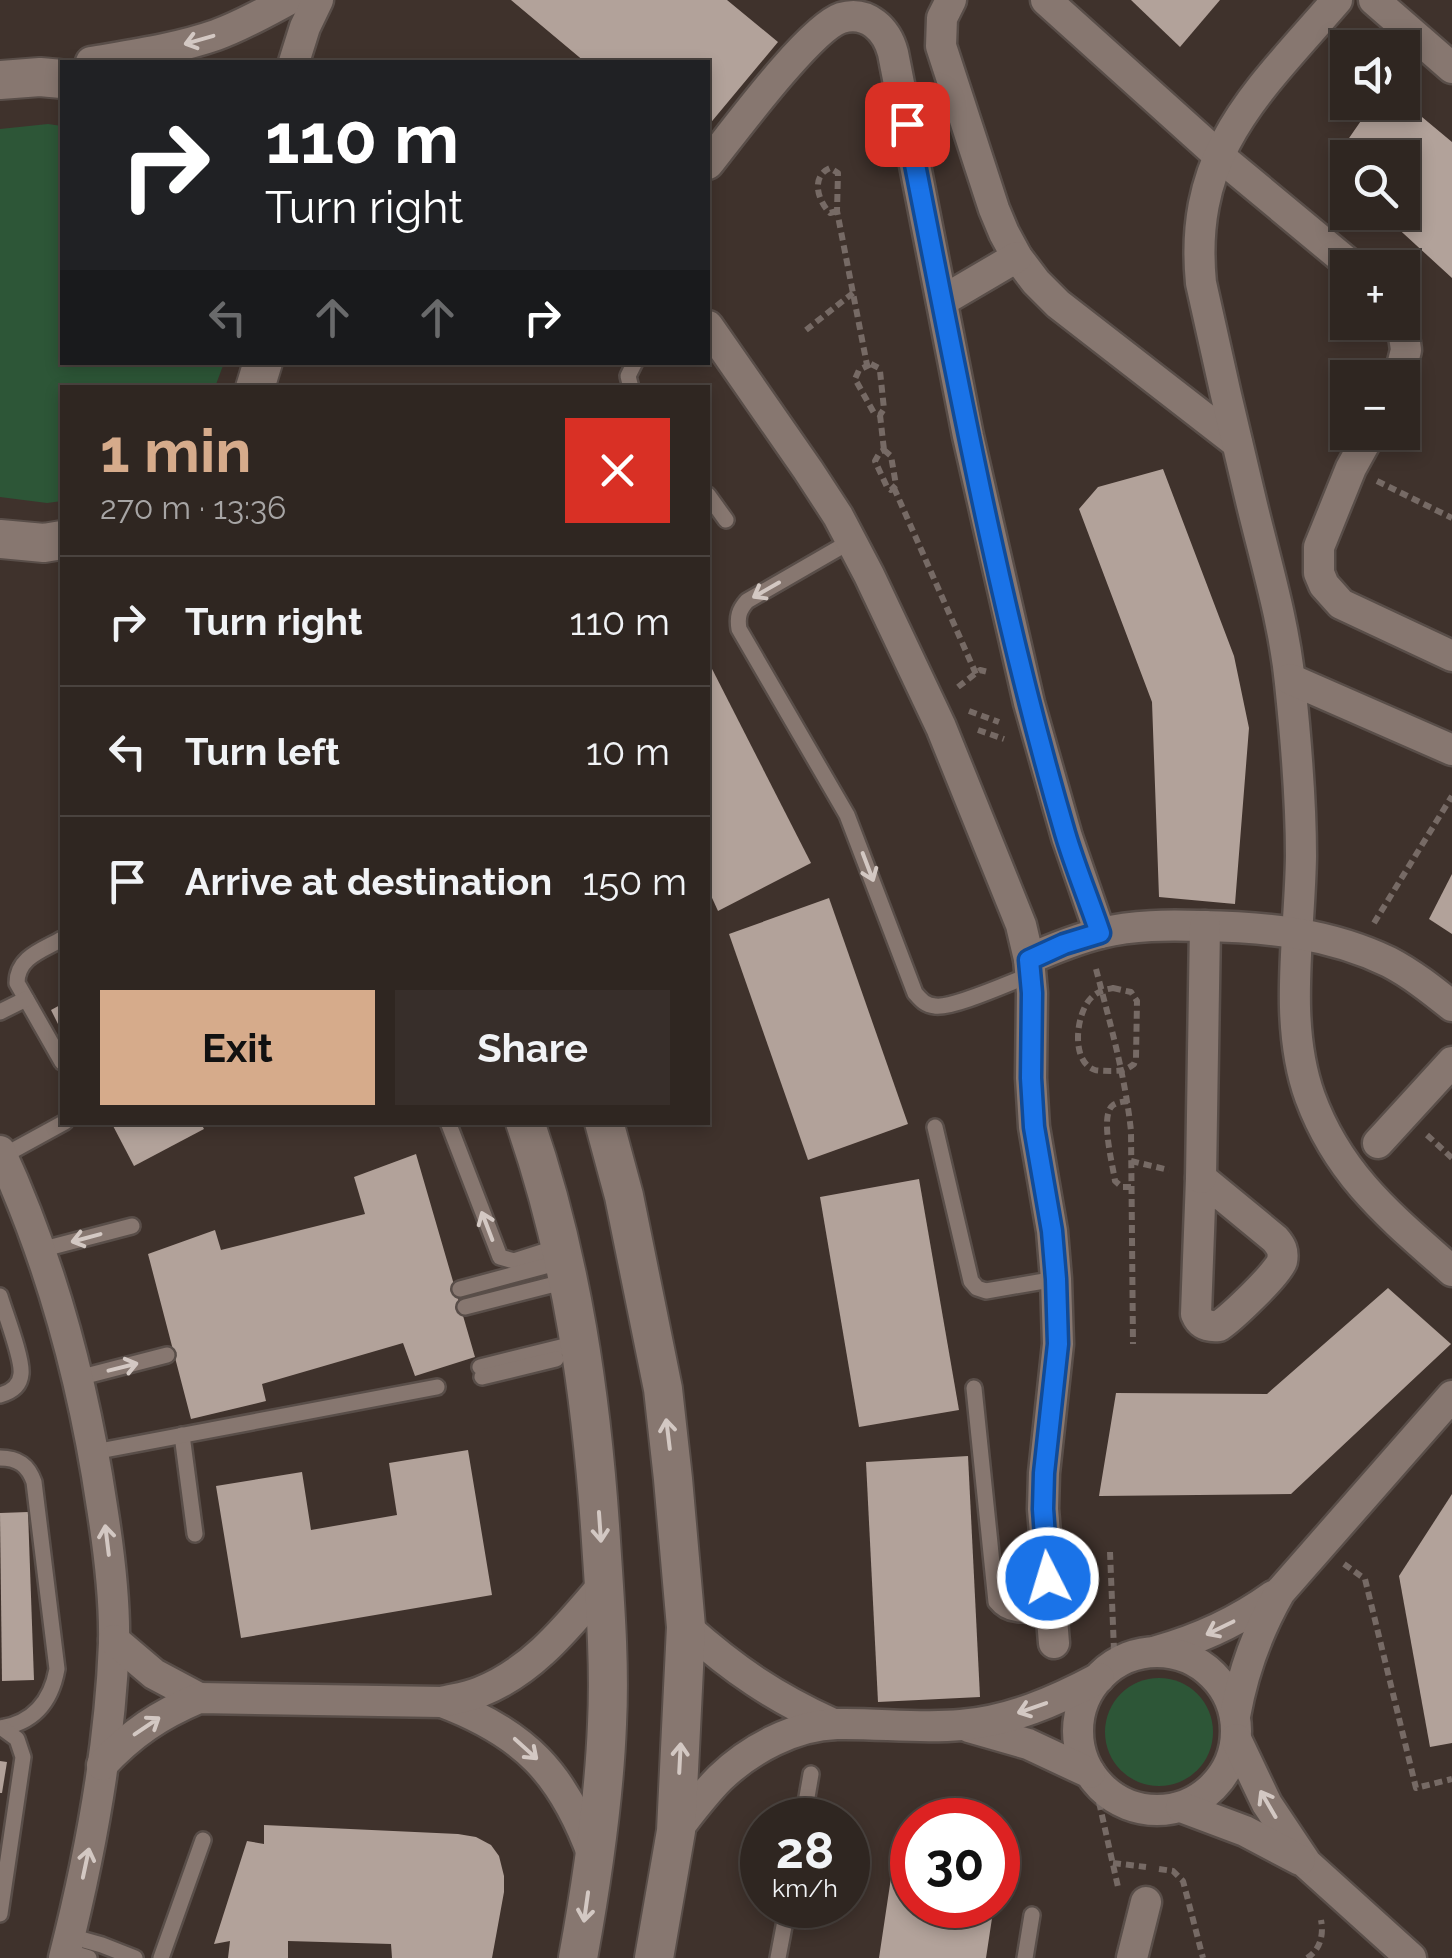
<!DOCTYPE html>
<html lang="en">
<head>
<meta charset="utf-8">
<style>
  body { margin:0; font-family:Raleway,sans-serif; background:#372e2a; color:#f1f3f6; height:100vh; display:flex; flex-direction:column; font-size:38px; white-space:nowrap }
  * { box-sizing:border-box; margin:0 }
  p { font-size:32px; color:#a7a5a5 }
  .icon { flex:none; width:55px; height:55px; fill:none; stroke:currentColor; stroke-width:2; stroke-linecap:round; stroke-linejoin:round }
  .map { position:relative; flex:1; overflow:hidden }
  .details { position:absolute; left:60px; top:385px; width:650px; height:740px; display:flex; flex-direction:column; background:#2f2621; border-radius:0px; box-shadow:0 5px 15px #0003,0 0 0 2px #4a433f }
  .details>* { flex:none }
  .guide { position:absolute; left:60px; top:60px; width:650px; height:305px; border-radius:0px; box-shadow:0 5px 15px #0003,0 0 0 2px #4a433f; background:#202124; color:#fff; overflow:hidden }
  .tools { position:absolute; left:1330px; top:30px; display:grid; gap:20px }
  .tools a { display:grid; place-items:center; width:90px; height:90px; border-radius:0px; background:#2f2621; box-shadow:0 5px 15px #0003,0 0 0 2px #4a433f; font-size:50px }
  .speed { position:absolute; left:740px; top:1798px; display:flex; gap:20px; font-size:50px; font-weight:700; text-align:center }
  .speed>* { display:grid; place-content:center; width:130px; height:130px; border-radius:50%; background:#2f2621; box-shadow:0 5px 15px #0003,0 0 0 2px #4a433f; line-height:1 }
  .speed small { font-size:25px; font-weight:400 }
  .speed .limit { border:15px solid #d22; background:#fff; color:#111 }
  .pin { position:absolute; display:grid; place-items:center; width:85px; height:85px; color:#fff; margin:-42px; border-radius:20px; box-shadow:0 5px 15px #0006 }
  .me { position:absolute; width:110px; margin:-55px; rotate:355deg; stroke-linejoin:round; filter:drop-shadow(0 0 8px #0008) }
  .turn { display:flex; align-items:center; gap:35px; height:210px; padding:0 40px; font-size:45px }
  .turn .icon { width:130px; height:130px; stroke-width:2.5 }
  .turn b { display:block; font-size:70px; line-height:85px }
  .lanes { display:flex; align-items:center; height:95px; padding:0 40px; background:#0003; justify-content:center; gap:50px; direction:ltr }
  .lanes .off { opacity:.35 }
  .round { display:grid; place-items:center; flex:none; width:105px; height:105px; border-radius:0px; background:#372e2a }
  .headline { display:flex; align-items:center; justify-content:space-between; height:170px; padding:0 40px }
  h1 { font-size:60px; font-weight:700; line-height:75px; color:#d6ab8b }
  .button { display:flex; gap:20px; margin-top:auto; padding:20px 40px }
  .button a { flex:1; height:115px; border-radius:0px; background:#d6ab8b; color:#111; font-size:40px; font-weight:700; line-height:115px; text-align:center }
  .button a+a { background:#372e2a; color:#f1f3f6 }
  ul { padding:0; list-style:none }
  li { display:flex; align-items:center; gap:30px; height:130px; padding:0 40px; border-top:2px solid #4a433f }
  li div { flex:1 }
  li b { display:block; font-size:38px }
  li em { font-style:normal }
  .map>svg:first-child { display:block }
</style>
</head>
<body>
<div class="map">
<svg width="1452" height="1958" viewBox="0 0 1452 1958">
  <rect width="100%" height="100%" fill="#3f322c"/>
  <g fill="#2d5637">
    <polygon points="48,124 62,126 62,362 224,363 215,387 62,388 62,501 47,503 0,497 0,129"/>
    <circle cx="1159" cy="1732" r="54"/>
  </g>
  <g fill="#b2a29a">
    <polygon points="511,0 727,0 778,42 708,126 708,62 585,62"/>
    <polygon points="1131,0 1220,0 1180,47"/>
    <polygon points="1374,102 1404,102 1452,142 1452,278 1380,212 1402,212 1402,158 1348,158 1348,184 1329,167"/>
    <polygon points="1163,469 1234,656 1249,728 1235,904 1159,897 1152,702 1079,509 1098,487"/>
    <polygon points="708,661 811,863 718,911 708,889"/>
    <polygon points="1452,874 1452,934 1429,919"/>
    <polygon points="829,898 908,1124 808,1160 729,934"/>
    <polygon points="62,1004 62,1032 51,1010"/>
    <polygon points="111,1122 200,1122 204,1129 134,1166"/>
    <polygon points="416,1154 475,1357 415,1376 403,1343 262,1384 266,1401 191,1419 148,1254 215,1230 221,1250 365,1214 354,1177"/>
    <polygon points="919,1179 959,1410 859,1427 820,1197"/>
    <polygon points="1388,1288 1451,1344 1291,1494 1099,1496 1116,1393 1267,1394"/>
    <polygon points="468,1450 492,1595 241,1638 216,1486 302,1472 311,1530 397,1515 389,1463"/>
    <polygon points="968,1456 980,1697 878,1702 866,1462"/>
    <polygon points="1452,1494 1452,1743 1430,1747 1399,1576"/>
    <polygon points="28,1512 34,1680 2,1681 0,1513"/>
    <polygon points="0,1761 7,1762 2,1793 0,1793"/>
    <polygon points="264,1825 458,1834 476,1837 491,1845 499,1856 504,1876 504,1892 492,1958 392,1958 391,1944 288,1941 288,1958 228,1958 230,1941 214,1944 247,1841 264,1844"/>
    <polygon points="892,1871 912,1875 912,1905 994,1905 986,1958 879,1958"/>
  </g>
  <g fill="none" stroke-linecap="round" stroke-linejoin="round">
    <defs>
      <g id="service">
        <polyline points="631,388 628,376 635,362"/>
        <polyline points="708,495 726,520"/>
        <path d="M851,541l-104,60c-8,9 -10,16 -8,28l108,186 68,178c6,7 10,12 20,13 17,3 76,-24 95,-31"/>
        <path d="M62,939c-19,11 -45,18 -45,44l45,79"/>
        <polyline points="0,1012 26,999"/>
        <polyline points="448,1122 500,1257 514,1261 561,1246"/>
        <polyline points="935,1127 971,1281 977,1288 986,1291 1056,1279"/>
        <polyline points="3,1156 65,1122"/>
        <polyline points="40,1250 132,1226"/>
        <polyline points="460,1289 564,1261"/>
        <path d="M0,1296c5,17 23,63 21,78 -1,12 -10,18 -21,21"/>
        <polyline points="465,1307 567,1281"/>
        <polyline points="480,1367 577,1343"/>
        <polyline points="482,1377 556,1359"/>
        <polyline points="78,1378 167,1355"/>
        <path d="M974,1388l22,214c14,18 35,11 55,9"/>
        <polyline points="182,1435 195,1534"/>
        <polyline points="94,1452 437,1387"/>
        <path d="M0,1458c18,0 28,7 34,24l23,187c-6,33 -24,54 -57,59"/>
        <polyline points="803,1820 811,1774"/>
        <polyline points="0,1914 23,1757 17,1739 2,1728"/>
        <polyline points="70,1936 102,1945 135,1958"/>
        <polyline points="66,1951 89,1958"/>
        <polyline points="161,1958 203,1840"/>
        <polyline points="778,1958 788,1905"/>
        <polyline points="1025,1958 1032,1915"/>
      </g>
      <g id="minor">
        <polyline points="951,0 942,18 941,46 994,209 1004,233 1017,257 1036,282 1058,304 1237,443"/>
        <polyline points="1046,0 1218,155 1354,268"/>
        <path d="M1337,0c-79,92 -149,151 -136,283 16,74 33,148 51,222 14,58 32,117 38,178 6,57 11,116 11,173 -1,79 -18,166 9,241 29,79 81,120 142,174"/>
        <polyline points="1374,0 1452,68"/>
        <path d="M91,62c41,-7 85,-13 125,-27 25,-9 48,-22 72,-35"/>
        <polyline points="294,62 305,27 318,0"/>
        <path d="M708,164c24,-30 101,-135 133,-146 27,-8 46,12 52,35l75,383 61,267 38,134 33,96"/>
        <polyline points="942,301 1017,257"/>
        <polyline points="708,326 808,470 838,516 869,575 941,727 1021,925 1029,959 1032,993 1031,1078 1034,1127 1052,1231 1056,1279 1058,1344 1044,1473 1043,1509 1054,1643"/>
        <polyline points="1399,378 1406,350 1402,322"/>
        <polyline points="1371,432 1351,468 1319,547 1319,573 1324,585 1341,604 1452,656"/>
        <polyline points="1290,679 1452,750"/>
        <path d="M1029,959c23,-10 47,-20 72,-26 33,-8 66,-8 100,-7 65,1 128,7 188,36 23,12 43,28 63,44"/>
        <polyline points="1378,1143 1452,1062"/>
        <path d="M0,1151c52,113 84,234 102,356 7,44 13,92 12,136 -4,106 -24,213 -50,315"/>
        <path d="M1201,1178l74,61c6,7 9,12 7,22 -4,13 -51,57 -63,65 -11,1 -19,-2 -23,-12z"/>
        <polyline points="1201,1178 1205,926"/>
        <path d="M686,1627c48,43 88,70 147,97"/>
        <polyline points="114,1640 154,1674 199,1698"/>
        <path d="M1157,1651c43,-12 80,-29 116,-55"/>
        <circle cx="1157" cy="1731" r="79"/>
        <path d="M442,1702c82,31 121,71 151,154"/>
        <path d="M1235,1716c8,-45 22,-84 45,-124l172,-196"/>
        <polyline points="969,1727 1028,1744 1090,1773"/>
        <polyline points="1236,1739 1267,1804 1307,1864 1411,1958"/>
        <path d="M102,1765c30,-32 57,-50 97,-67l243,4c12,-3 26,-5 38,-10 53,-21 88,-66 124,-108"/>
        <polyline points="1181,1807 1245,1831 1300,1860"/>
        <path d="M676,1831c14,-18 28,-37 44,-53 30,-29 75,-53 117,-54 41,-1 83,5 124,1 49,-4 95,-24 138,-47"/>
        <polyline points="1132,1958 1146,1902"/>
      </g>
      <g id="tertiary">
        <polyline points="0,80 40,77 62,79"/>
        <polyline points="255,388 263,362"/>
        <polyline points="0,539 44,543 62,540"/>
        <path d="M525,1122c47,136 67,277 76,419 4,61 9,122 6,183 -3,78 -15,157 -29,234"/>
        <polyline points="604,1122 624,1196 663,1389 673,1479 686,1627 676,1831 654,1958"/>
      </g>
    </defs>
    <use href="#service" stroke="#594e49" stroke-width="20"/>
    <use href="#minor" stroke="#594e49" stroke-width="35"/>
    <use href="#tertiary" stroke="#594e49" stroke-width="42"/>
    <g stroke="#766a65" stroke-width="6" stroke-dasharray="8 5" stroke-linecap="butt">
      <path d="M837,211l-7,2c-13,-13 -19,-37 0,-45l8,5 -1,38 30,154"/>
      <polyline points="806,330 853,293"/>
      <polygon points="871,364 879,368 880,371 884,409 880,415 874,413 855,379 859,370"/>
      <polyline points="880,415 884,450"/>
      <polygon points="884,450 891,456 896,485 891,490 887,487 875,461 880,452"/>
      <polyline points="1377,481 1452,518"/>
      <polyline points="894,488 976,674"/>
      <polyline points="958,687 980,670 988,672"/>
      <polyline points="969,711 999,722"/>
      <polyline points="978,730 1004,739"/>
      <polyline points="1374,923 1452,796"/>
      <path d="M1096,969c14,54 29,106 35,162l2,213"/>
      <path d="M1113,988l18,4 6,9 -1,57 -2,6c-8,6 -12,7 -23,7 -2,0 -13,0 -16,-1 -25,-8 -19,-57 -4,-72 7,-7 13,-8 22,-10z"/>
      <path d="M1128,1101c-6,1 -12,1 -16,5 -12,11 1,60 3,75l7,6h9"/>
      <polyline points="1427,1135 1452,1158"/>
      <polyline points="1131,1161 1169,1170"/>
      <polyline points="1110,1552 1114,1650"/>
      <polyline points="1344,1564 1365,1579 1416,1788 1452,1779"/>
      <polyline points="1099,1802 1118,1887"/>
      <polyline points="1113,1863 1146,1867"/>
      <polyline points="1159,1869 1173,1871 1183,1881 1203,1958"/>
      <path d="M1307,1958c13,-8 17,-23 14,-38"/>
    </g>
    <use href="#service" stroke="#877770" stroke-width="15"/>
    <use href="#minor" stroke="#877770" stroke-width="30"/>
    <use href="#tertiary" stroke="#877770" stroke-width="38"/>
  </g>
  <defs><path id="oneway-shaft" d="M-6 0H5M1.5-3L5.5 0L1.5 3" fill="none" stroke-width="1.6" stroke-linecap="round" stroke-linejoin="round" transform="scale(2.5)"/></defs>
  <g stroke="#d3c8c3">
    <use href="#oneway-shaft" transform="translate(199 40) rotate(164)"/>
    <use href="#oneway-shaft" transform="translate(766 590) rotate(150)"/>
    <use href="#oneway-shaft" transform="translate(868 867) rotate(69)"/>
    <use href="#oneway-shaft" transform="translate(487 1226) rotate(-111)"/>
    <use href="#oneway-shaft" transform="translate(86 1238) rotate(165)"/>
    <use href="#oneway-shaft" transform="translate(123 1367) rotate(-14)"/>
    <use href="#oneway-shaft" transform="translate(668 1434) rotate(-97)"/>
    <use href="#oneway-shaft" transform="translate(600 1527) rotate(86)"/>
    <use href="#oneway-shaft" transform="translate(107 1540) rotate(-97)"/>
    <use href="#oneway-shaft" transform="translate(1220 1628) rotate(154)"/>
    <use href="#oneway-shaft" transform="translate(1032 1708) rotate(161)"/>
    <use href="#oneway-shaft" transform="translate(147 1726) rotate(-34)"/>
    <use href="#oneway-shaft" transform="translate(526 1749) rotate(42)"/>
    <use href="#oneway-shaft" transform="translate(680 1758) rotate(-87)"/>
    <use href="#oneway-shaft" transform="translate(1268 1804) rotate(-120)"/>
    <use href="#oneway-shaft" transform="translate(86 1863) rotate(-78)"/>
    <use href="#oneway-shaft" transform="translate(586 1907) rotate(98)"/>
  </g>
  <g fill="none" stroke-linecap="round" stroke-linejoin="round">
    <defs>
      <path id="route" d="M907,124c47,237 90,477 158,709 10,34 24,67 35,100l-36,11 -35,16 3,33 -1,85 3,49 18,104 4,48 2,65 -14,129 -1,36 5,69"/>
    </defs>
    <use href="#route" stroke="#114b97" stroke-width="25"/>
    <use href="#route" stroke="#1a73e8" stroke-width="18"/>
  </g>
</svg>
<div class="tools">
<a><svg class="icon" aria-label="sound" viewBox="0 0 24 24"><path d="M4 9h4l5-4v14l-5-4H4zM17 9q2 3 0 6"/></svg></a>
<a><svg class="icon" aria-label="search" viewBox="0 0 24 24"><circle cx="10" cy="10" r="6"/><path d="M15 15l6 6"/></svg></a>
<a>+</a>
<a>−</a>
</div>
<div class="speed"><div>28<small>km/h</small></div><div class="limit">30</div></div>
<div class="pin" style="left:907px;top:124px;background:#d93025"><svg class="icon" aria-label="arrive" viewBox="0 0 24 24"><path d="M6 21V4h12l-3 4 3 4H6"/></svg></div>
<svg class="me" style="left:1048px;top:1578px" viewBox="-20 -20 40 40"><circle r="17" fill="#1a73e8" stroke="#fff" stroke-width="3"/><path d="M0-11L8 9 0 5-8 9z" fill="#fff"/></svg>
<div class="guide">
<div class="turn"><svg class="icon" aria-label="right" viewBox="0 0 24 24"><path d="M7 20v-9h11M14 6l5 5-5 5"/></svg><div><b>110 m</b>Turn right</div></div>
<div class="lanes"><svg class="icon off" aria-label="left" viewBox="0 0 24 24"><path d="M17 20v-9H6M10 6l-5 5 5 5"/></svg><svg class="icon off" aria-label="ahead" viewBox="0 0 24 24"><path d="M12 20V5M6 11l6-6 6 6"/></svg><svg class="icon off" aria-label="ahead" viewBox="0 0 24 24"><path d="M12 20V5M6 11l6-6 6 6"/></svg><svg class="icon" aria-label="right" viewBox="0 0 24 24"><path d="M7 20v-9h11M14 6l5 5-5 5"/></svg></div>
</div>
<section class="details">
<div class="headline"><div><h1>1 min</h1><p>270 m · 13:36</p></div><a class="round" style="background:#d93025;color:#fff"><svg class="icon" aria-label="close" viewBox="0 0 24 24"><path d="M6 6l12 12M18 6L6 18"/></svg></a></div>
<ul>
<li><svg class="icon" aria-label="right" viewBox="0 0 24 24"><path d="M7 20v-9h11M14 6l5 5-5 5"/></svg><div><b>Turn right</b></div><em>110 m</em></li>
<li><svg class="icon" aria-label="left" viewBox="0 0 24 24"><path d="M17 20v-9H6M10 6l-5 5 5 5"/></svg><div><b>Turn left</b></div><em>10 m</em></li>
<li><svg class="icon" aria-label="arrive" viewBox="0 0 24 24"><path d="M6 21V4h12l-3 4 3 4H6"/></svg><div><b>Arrive at destination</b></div><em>150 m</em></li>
</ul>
<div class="button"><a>Exit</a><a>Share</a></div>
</section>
</div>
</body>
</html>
